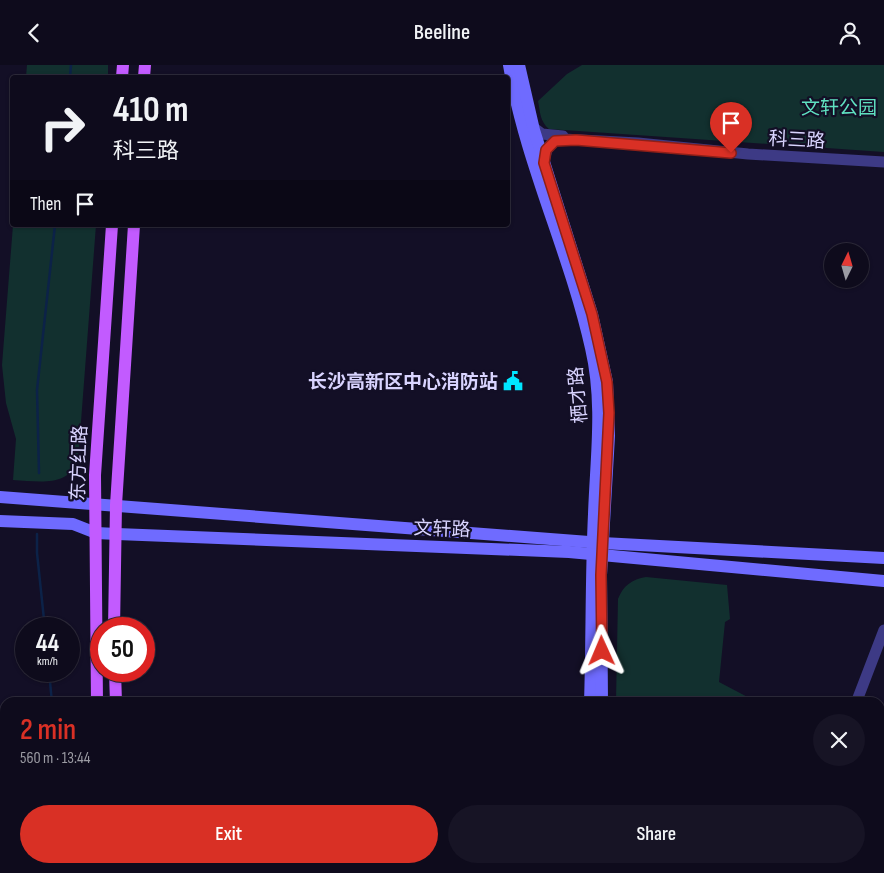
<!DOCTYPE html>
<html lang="en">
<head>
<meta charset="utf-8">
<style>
  body { margin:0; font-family:"Sofia Sans Condensed","Noto Sans SC",sans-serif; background:#171425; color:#f1f3f6; height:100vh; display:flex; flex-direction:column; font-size:19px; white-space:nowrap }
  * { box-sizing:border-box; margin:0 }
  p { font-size:16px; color:#9b9ba3 }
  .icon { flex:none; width:28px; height:28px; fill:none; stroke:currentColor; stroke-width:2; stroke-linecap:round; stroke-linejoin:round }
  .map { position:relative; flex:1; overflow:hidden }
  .details { position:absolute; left:0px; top:632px; width:885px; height:176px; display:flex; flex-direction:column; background:#0e0b1c; border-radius:15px 15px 0 0; box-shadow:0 1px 4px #0004,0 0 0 1px #2e2b3b }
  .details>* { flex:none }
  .banner { position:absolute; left:10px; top:10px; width:500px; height:152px; border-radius:5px; box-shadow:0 1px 4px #0004,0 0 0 1px #2e2b3b; background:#0e0b1c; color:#f1f3f6; overflow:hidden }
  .needle { width:32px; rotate:5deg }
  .controls { position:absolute; left:824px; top:178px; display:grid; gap:10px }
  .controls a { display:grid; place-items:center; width:45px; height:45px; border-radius:50%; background:#0e0b1c; box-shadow:0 1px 4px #0004,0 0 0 1px #2e2b3b; font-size:25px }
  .speed { position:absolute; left:15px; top:552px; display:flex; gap:10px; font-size:25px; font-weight:700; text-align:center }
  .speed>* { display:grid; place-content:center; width:65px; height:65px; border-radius:50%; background:#0e0b1c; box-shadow:0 1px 4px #0004,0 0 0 1px #2e2b3b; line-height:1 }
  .speed small { font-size:12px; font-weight:400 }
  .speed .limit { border:8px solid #d22; background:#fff; color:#111 }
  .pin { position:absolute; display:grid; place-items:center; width:42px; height:42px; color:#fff; margin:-51px -21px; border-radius:50% 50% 50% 0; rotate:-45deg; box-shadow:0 0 5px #0007 }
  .pin .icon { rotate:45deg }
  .me { position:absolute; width:55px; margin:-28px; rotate:359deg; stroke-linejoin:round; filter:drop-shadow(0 0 4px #0008) }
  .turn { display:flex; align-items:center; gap:18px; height:105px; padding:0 20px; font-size:22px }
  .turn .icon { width:65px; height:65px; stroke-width:2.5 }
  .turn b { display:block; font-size:35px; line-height:42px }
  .then { display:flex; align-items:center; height:48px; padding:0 20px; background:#0003; gap:10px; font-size:19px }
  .round { display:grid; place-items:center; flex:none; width:52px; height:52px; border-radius:26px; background:#171425 }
  .headline { display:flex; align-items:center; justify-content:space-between; height:85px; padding:0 20px }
  h1 { font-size:30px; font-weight:600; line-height:38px; color:#d93025 }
  .cta { display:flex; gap:10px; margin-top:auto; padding:10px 20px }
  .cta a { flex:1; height:58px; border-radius:30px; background:#d93025; color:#fff; font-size:20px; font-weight:600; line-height:58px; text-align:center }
  .cta a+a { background:#171425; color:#f1f3f6 }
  header { display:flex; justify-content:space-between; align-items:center; height:65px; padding:0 20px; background:#0e0b1c; font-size:22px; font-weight:600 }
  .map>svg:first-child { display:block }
</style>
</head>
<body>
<header><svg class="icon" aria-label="back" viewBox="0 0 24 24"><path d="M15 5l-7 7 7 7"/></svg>Beeline<svg class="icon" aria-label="person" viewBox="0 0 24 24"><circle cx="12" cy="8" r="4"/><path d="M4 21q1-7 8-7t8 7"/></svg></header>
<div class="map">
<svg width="884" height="808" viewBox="0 0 884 808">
  <rect width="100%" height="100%" fill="#130f26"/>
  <g fill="#12302f">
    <polygon points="27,0 108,0 108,12 26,12"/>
    <path d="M582,0h302v87l-335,-23c-9,-7 -9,-18 -11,-28l29,-27z"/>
    <path d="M13,160h83l-18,236c-12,27 -40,20 -65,19l3,-41 -10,-36 -4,-38z"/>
    <path d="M646,512l81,8 3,34 -5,3 -6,60 38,20 -141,-1 2,-102c5,-13 14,-20 28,-22z"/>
  </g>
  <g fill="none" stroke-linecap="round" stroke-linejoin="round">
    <g stroke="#0c2248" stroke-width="2.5">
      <polyline points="70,12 71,0"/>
      <polyline points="39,408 37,325 55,160"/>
      <polyline points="37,469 37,488 45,564"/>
      <polyline points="49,606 52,638"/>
      <polyline points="64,804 65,808"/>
    </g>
    <g stroke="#3d3a85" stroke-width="11">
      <polyline points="534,63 542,69 563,71"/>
      <path d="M544,98c2,-13 4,-22 19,-24l75,4 110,11 136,8"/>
      <polyline points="856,638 884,565"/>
      <polyline points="880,758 884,758"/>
      <polyline points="859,804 860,808"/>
    </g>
    <g stroke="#6f6bff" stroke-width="12">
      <path d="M509,0c16,97 61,188 82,283 13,56 5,109 3,166 -3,63 -2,126 -4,189"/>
      <polyline points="519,0 534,65 592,249 607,317 609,371 601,510 602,638"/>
      <polyline points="0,432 602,478 884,493"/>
      <polyline points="0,456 73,459 96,468 117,469 569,487 884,516"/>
      <polyline points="603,804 603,808"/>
    </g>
    <g stroke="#c25bff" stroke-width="12">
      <polyline points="122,12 123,0"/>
      <polyline points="144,12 145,0"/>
      <polyline points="114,564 116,440 134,160"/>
      <polyline points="115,606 116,638"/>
      <polyline points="97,638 95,410 112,160"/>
      <polyline points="107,804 107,808"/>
      <polyline points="126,804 126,808"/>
    </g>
  </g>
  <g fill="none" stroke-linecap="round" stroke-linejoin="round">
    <defs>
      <polyline id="route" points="602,586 601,510 609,348 607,317 592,249 544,98 546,85 555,76 576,75 731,88"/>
    </defs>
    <use href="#route" stroke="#8d1f18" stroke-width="12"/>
    <use href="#route" stroke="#d93025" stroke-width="9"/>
  </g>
  <defs>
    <symbol id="civic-bare" viewBox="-9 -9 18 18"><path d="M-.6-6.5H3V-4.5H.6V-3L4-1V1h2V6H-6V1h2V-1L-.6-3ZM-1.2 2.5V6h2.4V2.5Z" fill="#00e5ff" stroke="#130f26" stroke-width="2.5" paint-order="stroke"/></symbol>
  </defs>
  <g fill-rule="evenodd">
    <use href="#civic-bare" x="499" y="302" width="28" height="28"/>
  </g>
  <g text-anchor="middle" stroke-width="4.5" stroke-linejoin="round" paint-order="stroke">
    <g font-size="19" fill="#5fe0c0" stroke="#130f26">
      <text x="839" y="49">文轩公园</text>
    </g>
    <g font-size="19" fill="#d9d4ff" stroke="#130f26">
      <text transform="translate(797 74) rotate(3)" y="7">科三路</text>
      <text transform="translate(577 330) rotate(-95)" y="7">栖才路</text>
      <text transform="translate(78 398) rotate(-88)" y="7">东方红路</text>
      <text transform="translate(442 463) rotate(2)" y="7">文轩路</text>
    </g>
    <g font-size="19" font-weight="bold" fill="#d9d4ff" stroke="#130f26" text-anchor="end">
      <text x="498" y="323">长沙高新区中心消防站</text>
    </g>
  </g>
</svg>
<div class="controls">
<a><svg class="needle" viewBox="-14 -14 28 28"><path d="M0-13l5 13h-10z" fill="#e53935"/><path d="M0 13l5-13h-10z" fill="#9b9ba3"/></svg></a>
</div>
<div class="speed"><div>44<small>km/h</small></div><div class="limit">50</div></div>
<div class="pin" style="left:731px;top:88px;background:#d93025"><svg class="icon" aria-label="arrive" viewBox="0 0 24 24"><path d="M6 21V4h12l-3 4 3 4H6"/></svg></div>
<svg class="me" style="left:602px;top:586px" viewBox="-20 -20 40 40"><path d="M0-17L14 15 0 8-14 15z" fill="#d93025" stroke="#fff" stroke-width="4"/></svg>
<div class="banner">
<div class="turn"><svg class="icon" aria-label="right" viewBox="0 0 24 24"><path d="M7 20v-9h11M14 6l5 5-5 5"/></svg><div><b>410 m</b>科三路</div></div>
<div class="then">Then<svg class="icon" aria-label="arrive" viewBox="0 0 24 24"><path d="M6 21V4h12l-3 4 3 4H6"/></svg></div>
</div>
<section class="details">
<div class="headline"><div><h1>2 min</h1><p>560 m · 13:44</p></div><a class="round"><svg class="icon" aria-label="close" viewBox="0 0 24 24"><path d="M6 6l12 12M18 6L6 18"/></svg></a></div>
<div class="cta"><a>Exit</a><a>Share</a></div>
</section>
</div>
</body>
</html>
